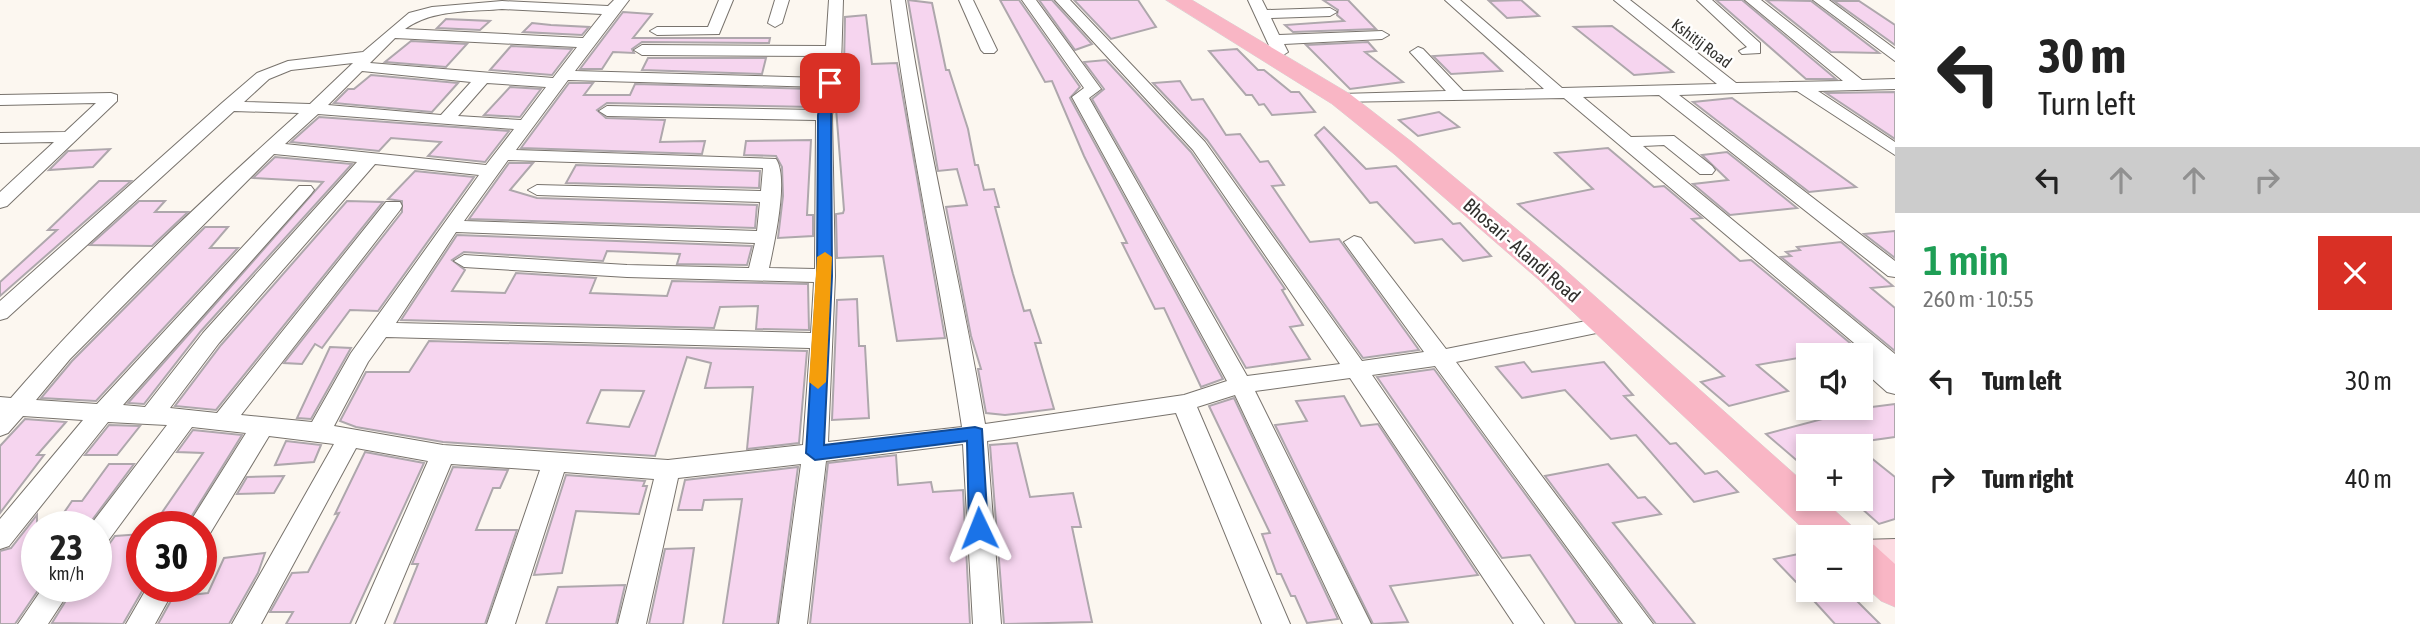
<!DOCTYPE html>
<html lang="en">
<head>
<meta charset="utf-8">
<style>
  body { margin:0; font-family:"Asap Condensed",sans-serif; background:#f2f2f2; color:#222; height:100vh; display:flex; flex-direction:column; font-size:26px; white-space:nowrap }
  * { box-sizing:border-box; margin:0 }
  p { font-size:23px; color:#767676 }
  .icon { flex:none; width:38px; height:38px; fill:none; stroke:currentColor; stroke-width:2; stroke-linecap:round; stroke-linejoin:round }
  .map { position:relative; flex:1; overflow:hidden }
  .sheet { display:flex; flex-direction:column; background:#fff; width:525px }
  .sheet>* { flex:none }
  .guide { background:#fff; color:#222; overflow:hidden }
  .buttons { position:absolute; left:1796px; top:343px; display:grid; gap:14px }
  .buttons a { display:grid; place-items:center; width:77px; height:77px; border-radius:0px; background:#fff; box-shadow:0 4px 10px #0003; font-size:35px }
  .speed { position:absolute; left:21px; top:511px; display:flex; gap:14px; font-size:35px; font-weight:700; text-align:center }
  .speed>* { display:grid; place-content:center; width:91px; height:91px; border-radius:50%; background:#fff; box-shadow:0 4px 10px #0003; line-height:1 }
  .speed small { font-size:18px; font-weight:400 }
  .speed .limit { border:10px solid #d22; background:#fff; color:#111 }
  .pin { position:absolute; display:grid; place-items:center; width:60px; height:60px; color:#fff; margin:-30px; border-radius:14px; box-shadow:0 4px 10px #0006 }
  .me { position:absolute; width:77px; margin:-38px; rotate:358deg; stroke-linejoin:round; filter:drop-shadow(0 0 5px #0008) }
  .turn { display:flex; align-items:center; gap:24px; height:147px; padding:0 28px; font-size:32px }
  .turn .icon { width:91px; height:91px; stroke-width:2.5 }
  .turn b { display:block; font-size:49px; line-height:60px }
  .lanes { display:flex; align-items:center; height:66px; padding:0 28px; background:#0003; justify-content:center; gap:35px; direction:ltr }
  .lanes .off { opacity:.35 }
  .round { display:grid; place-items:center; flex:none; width:74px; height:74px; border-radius:0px; background:#f2f2f2 }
  .head { display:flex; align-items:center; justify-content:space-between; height:119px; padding:0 28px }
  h1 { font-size:42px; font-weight:600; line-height:52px; color:#1e9e55 }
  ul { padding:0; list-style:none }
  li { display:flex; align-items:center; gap:21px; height:98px; padding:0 28px }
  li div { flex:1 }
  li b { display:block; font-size:26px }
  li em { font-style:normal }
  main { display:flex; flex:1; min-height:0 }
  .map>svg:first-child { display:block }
</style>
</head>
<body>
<main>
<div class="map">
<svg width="1895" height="624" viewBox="0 0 1895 624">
  <rect width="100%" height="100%" fill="#fcf7f0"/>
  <g fill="#f6d5ef" stroke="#aea7ac" stroke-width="2" fill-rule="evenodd">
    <polygon points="908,0 932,3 946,70 949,70 968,129 975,165 978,165 984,190 994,189 999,207 995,207 1013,274 1024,311 1030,310 1041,343 1035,343 1054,409 1005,415 986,413 978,369 981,369 971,336 946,207 967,205 957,169 938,171"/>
    <polygon points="1000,0 1019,0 1080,87 1070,98 1223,379 1201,387 1164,308 1155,309 1122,243 1127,243 1084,156 1052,81 1045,82"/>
    <polygon points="1039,0 1052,0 1092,44 1075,50"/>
    <polygon points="1074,0 1138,0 1156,27 1111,39"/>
    <polygon points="1323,0 1348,0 1376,29 1293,32 1285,25 1344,21 1337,15 1338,10"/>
    <polygon points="1521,0 1539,16 1507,18 1489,1"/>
    <polygon points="1716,0 1742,0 1836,79 1806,79"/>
    <polygon points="1766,0 1811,1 1879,53 1831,52"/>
    <polygon points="1834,1 1859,1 1895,25 1895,45"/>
    <polygon points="623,12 652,14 633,38 770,38 769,43 642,42 632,49 634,53 613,52 602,69 580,69"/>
    <polygon points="866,15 872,64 897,63 945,338 897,341 883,256 837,258 836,214 843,213 844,210 836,108 844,66 845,17"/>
    <polygon points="446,19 490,21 480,30 437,28"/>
    <polygon points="532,23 551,25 589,27 582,35 523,32"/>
    <polygon points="1612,26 1673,72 1634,75 1574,27"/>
    <polygon points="411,41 467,44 446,67 385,62"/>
    <polygon points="1368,42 1376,51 1365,52 1403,82 1350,89 1306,45"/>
    <polygon points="511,46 572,49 552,75 490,70"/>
    <polygon points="1237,49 1258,70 1264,70 1291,92 1299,92 1315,112 1272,115 1264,104 1259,105 1252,95 1246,95 1209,51"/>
    <polygon points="1483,53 1502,71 1451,74 1433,56"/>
    <polygon points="648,58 766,58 762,74 642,70"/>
    <polygon points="1106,60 1191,152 1285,289 1282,290 1303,325 1290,327 1310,359 1246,368 1092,99 1104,89 1084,62"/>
    <polygon points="371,75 458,83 432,112 334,103 348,89 354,89"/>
    <polygon points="1180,81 1192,100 1203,99 1226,135 1240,134 1260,162 1268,161 1284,185 1272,186 1310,242 1339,239 1419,350 1363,358 1207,140 1153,83"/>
    <polygon points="569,83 593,83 584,95 630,95 635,84 813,89 812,107 607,103 597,110 606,118 665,120 660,142 705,141 702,154 521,148"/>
    <polygon points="510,87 541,89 520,117 484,115"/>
    <polygon points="1895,92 1895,139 1826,93"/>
    <polygon points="1732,98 1856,187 1809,192 1693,102"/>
    <polygon points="1439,112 1459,127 1418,136 1399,120"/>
    <polygon points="319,117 509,131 485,162 428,156 441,142 391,138 379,151 291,142"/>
    <polygon points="1324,127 1366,169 1396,166 1453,224 1460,223 1491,256 1463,261 1442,239 1415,243 1377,202 1370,203 1315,135"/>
    <polygon points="811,140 807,215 813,215 813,236 778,238 783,196 782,167 776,156 744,155 746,141"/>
    <polygon points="1608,148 1654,187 1664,186 1702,218 1692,219 1740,261 1751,260 1856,348 1757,365 1788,391 1729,406 1701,382 1724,376 1518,204 1593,189 1555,153"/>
    <polygon points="110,149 93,167 49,170 68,151"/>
    <polygon points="1727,152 1781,195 1797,208 1730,215 1693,184 1728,180 1702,155"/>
    <polygon points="275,157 352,164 201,331 144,404 128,403 323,182 253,178"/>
    <polygon points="509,163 533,163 510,190 537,198 757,205 755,228 469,219"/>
    <polygon points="576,165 760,171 759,188 566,183"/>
    <polygon points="415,171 474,177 378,311 350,310 322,348 315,344 302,364 284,363 402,212 402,201 388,199"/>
    <polygon points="99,181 131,181 0,296 0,282 57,230 48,230"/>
    <polygon points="139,201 165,201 155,212 188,212 152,246 90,245"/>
    <polygon points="347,201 383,202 216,410 175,406 221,345"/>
    <polygon points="205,227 228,227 210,248 238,248 96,401 41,398 72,361"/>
    <polygon points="1895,231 1895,258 1864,234"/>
    <polygon points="457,235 752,246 747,265 677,264 680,254 607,251 603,261 464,252 452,260 465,270 452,291 505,293 516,273 596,278 590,293 667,296 672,281 808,284 809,330 756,329 758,306 720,307 714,328 401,320"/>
    <polygon points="1841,242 1893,286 1871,288 1895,308 1895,351 1781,257 1791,256 1786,252 1800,250 1797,247"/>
    <polygon points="857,299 859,346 865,346 869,418 832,420 837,300"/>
    <path d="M429,341l378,10 -8,92 -52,6 6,-62 -48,1 6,-25 -24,-6 -32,99 -212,-14 -87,-15 -16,-6 26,-49h43zM601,390l43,1 -15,36 -42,-4z"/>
    <polygon points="330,347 351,348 311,419 297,418"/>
    <polygon points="1524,362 1532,372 1604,362 1633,395 1624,396 1670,444 1676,443 1705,474 1717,471 1738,492 1694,502 1636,435 1611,439 1565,390 1522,398 1496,367"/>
    <polygon points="1434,369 1620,624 1576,624 1530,555 1502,558 1377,377"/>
    <polygon points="1344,396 1361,426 1378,424 1478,575 1390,586 1408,622 1373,624 1275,425 1307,421 1296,401"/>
    <polygon points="1234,398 1338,619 1307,623 1295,596 1291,596 1281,574 1277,574 1262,534 1270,533 1209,406"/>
    <polygon points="1895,404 1895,437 1853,443 1857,446 1808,446 1808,470 1766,434 1864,408"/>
    <polygon points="25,419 66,422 37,455 44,455 0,513 0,446"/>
    <polygon points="109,425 140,426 117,455 85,455"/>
    <polygon points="193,430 242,435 185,527 152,527 203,453 177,452"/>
    <polygon points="286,441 321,445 314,462 275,465"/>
    <polygon points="1017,443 1030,497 1073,493 1081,527 1072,527 1092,622 1004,624 990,445"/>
    <polygon points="1860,449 1895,477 1895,519 1879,524 1860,507"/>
    <polygon points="365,452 424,463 350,624 286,624 293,612 270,612 292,573 308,572 339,513 335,514"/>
    <polygon points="896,455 898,485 931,482 933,492 963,490 970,624 810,624 828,463"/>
    <polygon points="109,464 134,464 87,527 54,527 72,501 82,501"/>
    <polygon points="1608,464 1638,498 1645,497 1661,514 1613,523 1695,624 1656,624 1545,476"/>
    <polygon points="453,467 508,470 500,488 493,488 476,530 517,530 485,624 394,624 418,564 412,564"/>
    <polygon points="798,467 777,624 723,624 742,499 704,500 702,510 678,510 685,480"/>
    <polygon points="566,475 645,481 643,486 647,486 639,514 576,511 562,573 534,575"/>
    <polygon points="284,476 274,493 237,494 247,477"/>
    <polygon points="37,515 37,586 41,586 15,624 0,624 0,551 11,548"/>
    <polygon points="142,534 142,586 145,586 123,624 52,623 75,586 96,586 96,550 107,547 115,536"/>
    <polygon points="694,548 683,624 649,624 665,549"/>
    <polygon points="1808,552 1808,580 1796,582 1774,559"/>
    <polygon points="265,553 258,573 229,624 158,624 173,597 208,593 224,558"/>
    <polygon points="625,585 616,624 546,624 558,587"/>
    <polygon points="1804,590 1846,590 1880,624 1835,624"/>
  </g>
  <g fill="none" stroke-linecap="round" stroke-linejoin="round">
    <defs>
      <g id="street">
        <path d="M614,0h15l-54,71 248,7 3,-22 -184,-1 -8,-5 8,-5 184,1 3,-46h14l-2,66 -9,49 3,161 -7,166 134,-15c-21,-143 -53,-284 -71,-427h14c21,142 56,282 80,424l199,-29 43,-14 -155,-284 12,-9 -62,-88h14l65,89 -12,9 158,278 93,-12 -147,-214 -138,-150h15l135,142 157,219 62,-9 -80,-110 10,-6 7,2 85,111 160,-32 8,2 3,5 -3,5 -8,2 -150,31 197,262h-30l-188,-258 -63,9 172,249h-30l-164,-246 -95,13 116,233h-28l-108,-229 -38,12 93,217h-28l-86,-211 -189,28 14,183h-28l-10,-180 -137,17 -19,163h-28l22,-160 -123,14 -32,146h-28l36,-145 -90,-7 -49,152h-28l53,-154 -89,-6 -67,160h-28l72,-163 -72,-13 -95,176h-29l102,-180 -65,-8 -60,99 -8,2v-10h-14l59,-94 -54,-6 -87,118 -9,3v-21h-7l78,-102 -59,-3 -99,124 -9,3v-30l83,-99 -60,-4 -15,17 -8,3v-39l11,1c88,-102 189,-196 288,-285l-65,-2 -227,207 -7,2v-19l222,-198 35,-30 31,-12 75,-9 46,-39 23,-6 70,-6 106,5zM502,9l100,5 -19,24 -178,-9c28,-20 64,-17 97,-20zM395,38l182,9 -24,31 -183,-15zM353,63l-43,41 -66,-2 25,-23 22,-9zM362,71l109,11 -30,33 -113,-10zM568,80l253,7 -4,23 -210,-4 -8,5 8,5 209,4 -1,149 -46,-1c5,-24 20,-90 7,-109l-260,-9zM487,83l59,4 -25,33 -63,-4zM318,114l196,15 -28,36 -201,-21zM274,154l83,8 -154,171 -58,74 -22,-2 188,-211 3,-4 -3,-4h-12l-202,218 -61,-4 34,-41zM508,160l255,8 -2,23 -224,-6 -9,5 9,5 223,7 -3,29 -293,-10zM375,164l104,11 -128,178 -39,69 -71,-7 159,-205 2,-4 -2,-4h-14l-169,211 -47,-5 49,-65zM456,232l299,11 -6,25 -122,-3 -163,-10 -10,6 10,6 163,10 187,5 -3,51 -415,-10zM386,337l424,11 -7,97 -135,15 -225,-15 -109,-19 34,-64z"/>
        <polygon points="719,0 733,0 719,34 657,35 650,31 657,27 708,27"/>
        <polygon points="775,0 789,0 782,23 775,27 768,23"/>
        <polygon points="959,0 973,0 997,50 994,53 984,53 981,50"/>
        <polygon points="1248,0 1262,0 1267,10 1330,8 1337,12 1330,16 1271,18 1279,35 1382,31 1389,35 1382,39 1284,44 1288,52 1280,57 1272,52"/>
        <polygon points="1445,0 1460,0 1562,88 1717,84 1614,0 1630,0 1736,83 1843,81 1745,0 1761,0 1862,80 1895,79 1895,89 1818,91 1895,142 1895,155 1797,91 1679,95 1895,261 1895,277 1888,276 1659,95 1583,97 1631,137 1674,136 1712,166 1715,170 1712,174 1700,174 1664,145 1643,146 1895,354 1895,394 1887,392 1860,368 1860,355 1849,355 1860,348 1564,98 1335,102 1335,96 1341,94 1446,91 1410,52 1418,47 1423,49 1463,91 1544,89"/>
        <polygon points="1697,0 1712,0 1760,43 1760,53 1742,54 1739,51 1747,47"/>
        <polygon points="1813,0 1829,0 1895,49 1895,61"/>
        <polygon points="111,93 117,95 117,101 7,206 0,208 0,192 54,142 0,143 0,133 65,132 96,103 0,105 0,95"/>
        <polygon points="44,586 73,586 48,624 18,624"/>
        <polygon points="148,586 176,586 155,624 126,624"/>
      </g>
      <polygon id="secondary" points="1895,539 1895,571 1860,572 1860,540"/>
      <g id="primary">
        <polygon points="1166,0 1192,0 1350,94 1412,142 1561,266 1808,486 1808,499 1822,499 1852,526 1857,537 1812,537 1539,280 1394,154 1332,104"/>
        <polygon points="1860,540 1874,545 1895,564 1895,607 1881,601 1860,582"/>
      </g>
    </defs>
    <use href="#street" stroke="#78736d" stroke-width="2"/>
    <use href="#secondary" stroke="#78736d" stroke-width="2"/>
    <use href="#primary" stroke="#d6d6d5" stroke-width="1"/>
    <use href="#street" fill="#fff" fill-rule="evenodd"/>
    <use href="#secondary" fill="#fcdbe2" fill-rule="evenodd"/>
    <use href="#primary" fill="#f9b6c5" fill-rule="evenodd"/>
  </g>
  <polygon fill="#1a73e8" stroke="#114b97" stroke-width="2" points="830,79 836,83 831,115 832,276 824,445 975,427 982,429 988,528 986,533 972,533 969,528 967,441 815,460 806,453 817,276 818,115 824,83"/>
  <polygon fill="#f59e0b" points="825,252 832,257 826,382 818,389 809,382 817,257"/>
  <g text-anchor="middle" stroke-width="5" stroke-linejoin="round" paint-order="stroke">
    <g font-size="16" fill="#31302d" stroke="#fff">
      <text transform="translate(1702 43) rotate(37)" y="6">Kshitij Road</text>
    </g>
    <g font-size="19" fill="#31302d" stroke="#fff">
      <text transform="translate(1522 250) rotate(41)" y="7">Bhosari - Alandi Road</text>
    </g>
  </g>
</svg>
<div class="buttons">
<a><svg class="icon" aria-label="sound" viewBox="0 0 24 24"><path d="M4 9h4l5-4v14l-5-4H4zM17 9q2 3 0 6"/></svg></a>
<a>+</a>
<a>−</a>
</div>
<div class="speed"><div>23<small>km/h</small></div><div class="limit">30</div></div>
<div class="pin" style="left:830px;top:83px;background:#d93025"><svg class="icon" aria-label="arrive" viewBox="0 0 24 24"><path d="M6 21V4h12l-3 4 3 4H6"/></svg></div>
<svg class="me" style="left:979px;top:528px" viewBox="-20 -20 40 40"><path d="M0-17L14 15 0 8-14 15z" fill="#1a73e8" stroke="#fff" stroke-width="4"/></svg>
</div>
<section class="sheet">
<div class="guide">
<div class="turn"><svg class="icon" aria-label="left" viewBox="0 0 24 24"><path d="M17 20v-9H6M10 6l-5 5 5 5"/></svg><div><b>30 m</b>Turn left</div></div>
<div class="lanes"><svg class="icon" aria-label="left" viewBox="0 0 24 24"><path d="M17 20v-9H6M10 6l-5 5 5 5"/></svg><svg class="icon off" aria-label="ahead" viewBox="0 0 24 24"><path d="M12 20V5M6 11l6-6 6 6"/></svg><svg class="icon off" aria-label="ahead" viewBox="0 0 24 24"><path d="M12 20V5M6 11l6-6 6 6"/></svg><svg class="icon off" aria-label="right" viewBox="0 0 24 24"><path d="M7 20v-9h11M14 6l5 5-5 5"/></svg></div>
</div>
<div class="head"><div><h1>1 min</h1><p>260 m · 10:55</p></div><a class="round" style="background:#d93025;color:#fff"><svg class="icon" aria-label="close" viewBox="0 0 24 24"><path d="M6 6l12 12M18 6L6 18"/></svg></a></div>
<ul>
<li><svg class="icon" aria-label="left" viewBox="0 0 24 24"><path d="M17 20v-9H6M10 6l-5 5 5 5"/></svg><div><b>Turn left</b></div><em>30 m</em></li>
<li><svg class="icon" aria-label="right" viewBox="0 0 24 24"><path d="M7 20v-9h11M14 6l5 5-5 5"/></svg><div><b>Turn right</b></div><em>40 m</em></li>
</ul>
</section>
</main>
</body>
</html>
